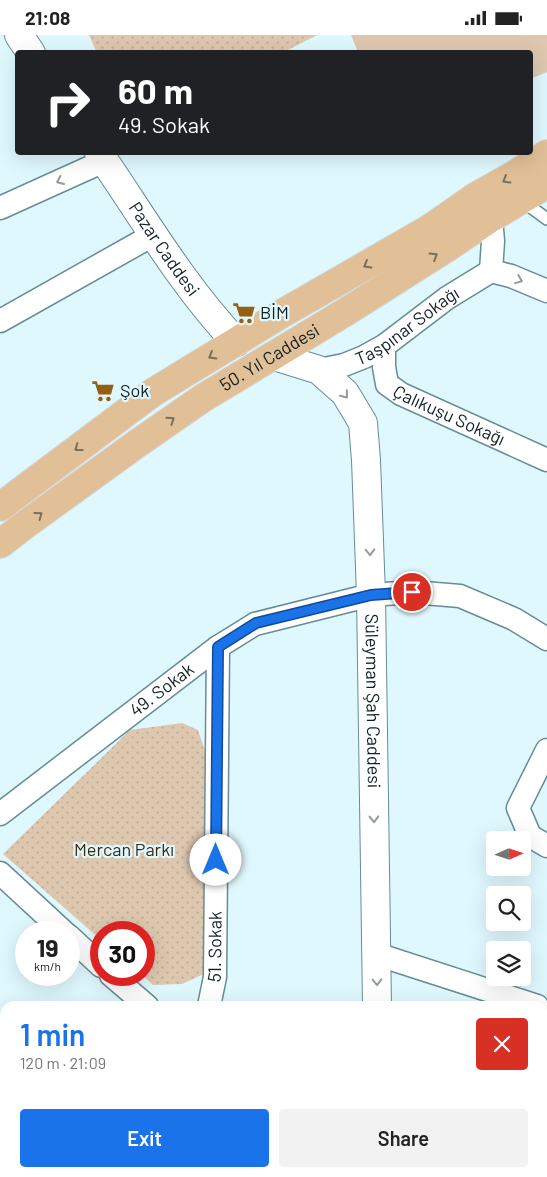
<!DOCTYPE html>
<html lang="en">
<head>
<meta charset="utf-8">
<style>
  body { margin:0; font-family:Barlow,sans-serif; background:#f2f2f2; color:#222; height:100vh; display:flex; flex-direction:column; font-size:19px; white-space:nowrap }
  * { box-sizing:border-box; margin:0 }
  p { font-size:16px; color:#767676 }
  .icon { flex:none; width:28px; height:28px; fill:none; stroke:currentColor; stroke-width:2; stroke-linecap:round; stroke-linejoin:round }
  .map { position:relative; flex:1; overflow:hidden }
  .drawer { position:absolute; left:0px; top:966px; width:548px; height:176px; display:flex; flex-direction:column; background:#fff; border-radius:15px 15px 0 0; box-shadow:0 5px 20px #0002 }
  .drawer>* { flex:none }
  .hud { position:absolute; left:15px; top:15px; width:518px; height:105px; border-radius:5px; box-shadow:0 5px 20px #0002; background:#202124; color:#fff; overflow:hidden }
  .needle { width:32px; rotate:87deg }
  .tools { position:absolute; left:486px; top:796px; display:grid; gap:10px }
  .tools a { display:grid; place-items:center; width:45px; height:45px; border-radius:5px; background:#fff; box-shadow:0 5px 20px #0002; font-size:25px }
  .speed { position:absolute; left:15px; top:886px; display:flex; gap:10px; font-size:25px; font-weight:700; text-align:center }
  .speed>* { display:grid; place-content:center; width:65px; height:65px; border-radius:50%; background:#fff; box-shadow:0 5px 20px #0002; line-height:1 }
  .speed small { font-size:12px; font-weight:400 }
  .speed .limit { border:8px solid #d22; background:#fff; color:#111 }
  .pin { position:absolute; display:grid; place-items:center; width:42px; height:42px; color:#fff; margin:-21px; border:2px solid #fff; border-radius:50%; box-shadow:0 1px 5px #0007 }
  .me { position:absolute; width:55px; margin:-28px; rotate:0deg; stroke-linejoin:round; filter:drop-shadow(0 0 4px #0008) }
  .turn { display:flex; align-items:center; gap:18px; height:105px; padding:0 20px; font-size:22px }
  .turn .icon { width:65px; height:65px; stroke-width:2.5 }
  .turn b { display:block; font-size:35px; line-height:42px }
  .round { display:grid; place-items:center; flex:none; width:52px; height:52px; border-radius:5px; background:#f2f2f2 }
  .headline { display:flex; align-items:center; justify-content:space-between; height:85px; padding:0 20px }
  h1 { font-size:30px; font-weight:600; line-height:38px; color:#1a73e8 }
  .cta { display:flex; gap:10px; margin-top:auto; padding:10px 20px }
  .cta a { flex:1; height:58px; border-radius:5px; background:#1a73e8; color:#fff; font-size:20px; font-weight:600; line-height:58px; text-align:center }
  .cta a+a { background:#f2f2f2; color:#222 }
  .status { display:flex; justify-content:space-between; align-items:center; height:35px; padding:0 25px; background:#fff; direction:ltr }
  .status svg { height:14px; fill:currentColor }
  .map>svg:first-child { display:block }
</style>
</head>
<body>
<div class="status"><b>21:08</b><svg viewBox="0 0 49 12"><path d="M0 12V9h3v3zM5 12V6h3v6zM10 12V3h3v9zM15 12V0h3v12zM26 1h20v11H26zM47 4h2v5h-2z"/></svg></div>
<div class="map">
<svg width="547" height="1142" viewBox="0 0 547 1142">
  <defs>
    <pattern id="park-dots" width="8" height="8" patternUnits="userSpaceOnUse" patternTransform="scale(1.25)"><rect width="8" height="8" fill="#ddc7af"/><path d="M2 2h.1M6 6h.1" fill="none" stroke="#bdab96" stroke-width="1.8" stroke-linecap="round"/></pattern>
  </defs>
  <rect width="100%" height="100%" fill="#dff8fd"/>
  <g fill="url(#park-dots)">
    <polygon points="89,0 317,0 284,17 97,18"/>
    <polygon points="182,688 198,695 205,716 206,938 182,949 153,950 142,940 144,940 144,898 101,898 101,905 3,819 130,695"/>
  </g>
  <polygon fill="#ddc7af" points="351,0 547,0 547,37 530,44 530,18 358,17"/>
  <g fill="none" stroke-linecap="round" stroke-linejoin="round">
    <defs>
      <polyline id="lane" points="521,165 547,184"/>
      <g id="street">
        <polyline points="0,173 104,126"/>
        <polyline points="491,183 493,206 491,236"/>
        <polyline points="0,286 153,200"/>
        <path id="s1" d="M384,311v21l3,17 14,10 146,66"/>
        <path id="s2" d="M319,335l25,-5 20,-8 20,-11 63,-48 44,-27 20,5 36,15"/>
        <polyline points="547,715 518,773 530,801 547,811"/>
        <path id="s3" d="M0,779l218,-167 37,-23 116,-29 41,-3 48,4 54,23 33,20"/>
        <polyline points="0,838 65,898"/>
        <polyline points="69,901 101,931"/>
        <polyline points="376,919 537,971"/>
        <polyline points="111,940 147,971"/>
        <path id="s4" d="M209,971l6,-29 3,-330"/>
        <polyline points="0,1056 5,1060"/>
        <polyline points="83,1138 87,1142"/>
        <polyline points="498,1138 508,1142"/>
        <polyline points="121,1142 128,1138"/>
      </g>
      <g id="secondary">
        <polyline points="19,0 31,18"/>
        <path id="s5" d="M99,118c44,64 83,132 137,189"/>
        <path id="s6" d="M274,321l45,14 26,23 18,30 3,37 5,135 6,411"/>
        <polyline points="335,1142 338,1138"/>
      </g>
      <g id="primary">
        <polyline points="0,472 152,358 283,278 429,194 475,162 514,140 547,119"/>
        <path id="s7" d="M0,509l26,-20 112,-81 65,-45 141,-85 104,-66 43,-29 56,-34"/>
      </g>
    </defs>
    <use href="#lane" stroke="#668c95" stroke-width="14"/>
    <use href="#street" stroke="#668c95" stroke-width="25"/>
    <use href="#secondary" stroke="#668c95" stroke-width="30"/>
    <use href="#primary" stroke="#d4d7d7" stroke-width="30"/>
    <use href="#lane" stroke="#fff" stroke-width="11"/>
    <use href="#street" stroke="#fff" stroke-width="22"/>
    <use href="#secondary" stroke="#fff" stroke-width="28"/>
    <use href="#primary" stroke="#e1bf97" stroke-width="28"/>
  </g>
  <defs><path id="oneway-chevron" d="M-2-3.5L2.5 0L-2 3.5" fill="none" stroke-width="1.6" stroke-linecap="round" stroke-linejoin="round" transform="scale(1.25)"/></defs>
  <g stroke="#78705d">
    <use href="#oneway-chevron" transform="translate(506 145) rotate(150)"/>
    <use href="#oneway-chevron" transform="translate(434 221) rotate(-32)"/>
    <use href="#oneway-chevron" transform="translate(367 230) rotate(150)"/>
    <use href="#oneway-chevron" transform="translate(212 321) rotate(150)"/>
    <use href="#oneway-chevron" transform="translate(171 385) rotate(-35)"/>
    <use href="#oneway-chevron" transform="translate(78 413) rotate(143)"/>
    <use href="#oneway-chevron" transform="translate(39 480) rotate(-36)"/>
  </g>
  <g stroke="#939b9c">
    <use href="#oneway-chevron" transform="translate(60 146) rotate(155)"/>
    <use href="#oneway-chevron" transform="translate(519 245) rotate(22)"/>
    <use href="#oneway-chevron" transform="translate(345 360) rotate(52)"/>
    <use href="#oneway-chevron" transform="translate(370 517) rotate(88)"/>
    <use href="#oneway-chevron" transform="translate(374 784) rotate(89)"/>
    <use href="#oneway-chevron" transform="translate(377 947) rotate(89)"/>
  </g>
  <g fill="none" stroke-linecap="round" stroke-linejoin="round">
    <defs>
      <polyline id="route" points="216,825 218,612 256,588 371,560 412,557"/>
    </defs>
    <use href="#route" stroke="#114b97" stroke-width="12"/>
    <use href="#route" stroke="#1a73e8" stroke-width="9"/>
  </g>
  <defs>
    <symbol id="supermarket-bare" viewBox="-9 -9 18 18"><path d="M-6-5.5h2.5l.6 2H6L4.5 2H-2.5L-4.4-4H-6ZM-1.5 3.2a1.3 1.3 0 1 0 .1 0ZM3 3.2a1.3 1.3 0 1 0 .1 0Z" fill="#946014" stroke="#dff8fd" stroke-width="2.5" paint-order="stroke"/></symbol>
  </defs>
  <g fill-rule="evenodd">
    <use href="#supermarket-bare" x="228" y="262" width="32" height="32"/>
    <use href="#supermarket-bare" x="87" y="340" width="32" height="32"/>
  </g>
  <g text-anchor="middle" stroke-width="4.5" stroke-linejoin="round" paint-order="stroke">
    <g font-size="18" fill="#102023" stroke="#dff8fd">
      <text dy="6" stroke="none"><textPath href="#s5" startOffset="116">Pazar Caddesi</textPath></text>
      <text dy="6" stroke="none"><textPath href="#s2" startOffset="100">Taşpınar Sokağı</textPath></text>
      <text dy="6" stroke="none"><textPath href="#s7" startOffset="328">50. Yıl Caddesi</textPath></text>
      <text dy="6" stroke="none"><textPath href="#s1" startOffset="108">Çalıkuşu Sokağı</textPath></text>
      <text dy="6" stroke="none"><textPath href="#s3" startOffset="204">49. Sokak</textPath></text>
      <text dy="6" stroke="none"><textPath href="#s6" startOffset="395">Süleyman Şah Caddesi</textPath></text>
      <text dy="6" stroke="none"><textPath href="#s4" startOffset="60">51. Sokak</textPath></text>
    </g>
    <g font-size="18" fill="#102023" stroke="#dff8fd" text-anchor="start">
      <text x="260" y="284">BİM</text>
      <text x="120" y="362">Şok</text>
    </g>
    <g font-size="18" fill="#3e280c" stroke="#dff8fd">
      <text x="124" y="821">Mercan Parkı</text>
    </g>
  </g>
</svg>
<div class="tools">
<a><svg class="needle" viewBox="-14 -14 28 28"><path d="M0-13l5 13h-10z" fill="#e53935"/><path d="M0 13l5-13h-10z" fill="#767676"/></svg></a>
<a><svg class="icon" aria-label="search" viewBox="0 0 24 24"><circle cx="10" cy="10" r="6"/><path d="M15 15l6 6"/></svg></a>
<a><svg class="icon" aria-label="layers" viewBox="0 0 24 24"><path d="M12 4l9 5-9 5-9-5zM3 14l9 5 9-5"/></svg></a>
</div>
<div class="speed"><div>19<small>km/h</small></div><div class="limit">30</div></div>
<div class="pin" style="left:412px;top:557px;background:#d93025"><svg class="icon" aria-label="arrive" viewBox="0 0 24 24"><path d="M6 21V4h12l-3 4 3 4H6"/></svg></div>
<svg class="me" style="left:216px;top:825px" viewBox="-20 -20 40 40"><circle r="19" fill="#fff"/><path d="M0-13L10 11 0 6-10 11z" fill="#1a73e8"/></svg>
<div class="hud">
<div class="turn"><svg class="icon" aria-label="right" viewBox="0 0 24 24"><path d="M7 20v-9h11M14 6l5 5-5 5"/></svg><div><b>60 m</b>49. Sokak</div></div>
</div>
<section class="drawer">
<div class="headline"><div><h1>1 min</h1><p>120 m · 21:09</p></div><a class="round" style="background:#d93025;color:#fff"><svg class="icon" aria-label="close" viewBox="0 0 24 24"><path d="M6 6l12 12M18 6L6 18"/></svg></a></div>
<div class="cta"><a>Exit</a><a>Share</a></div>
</section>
</div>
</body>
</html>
